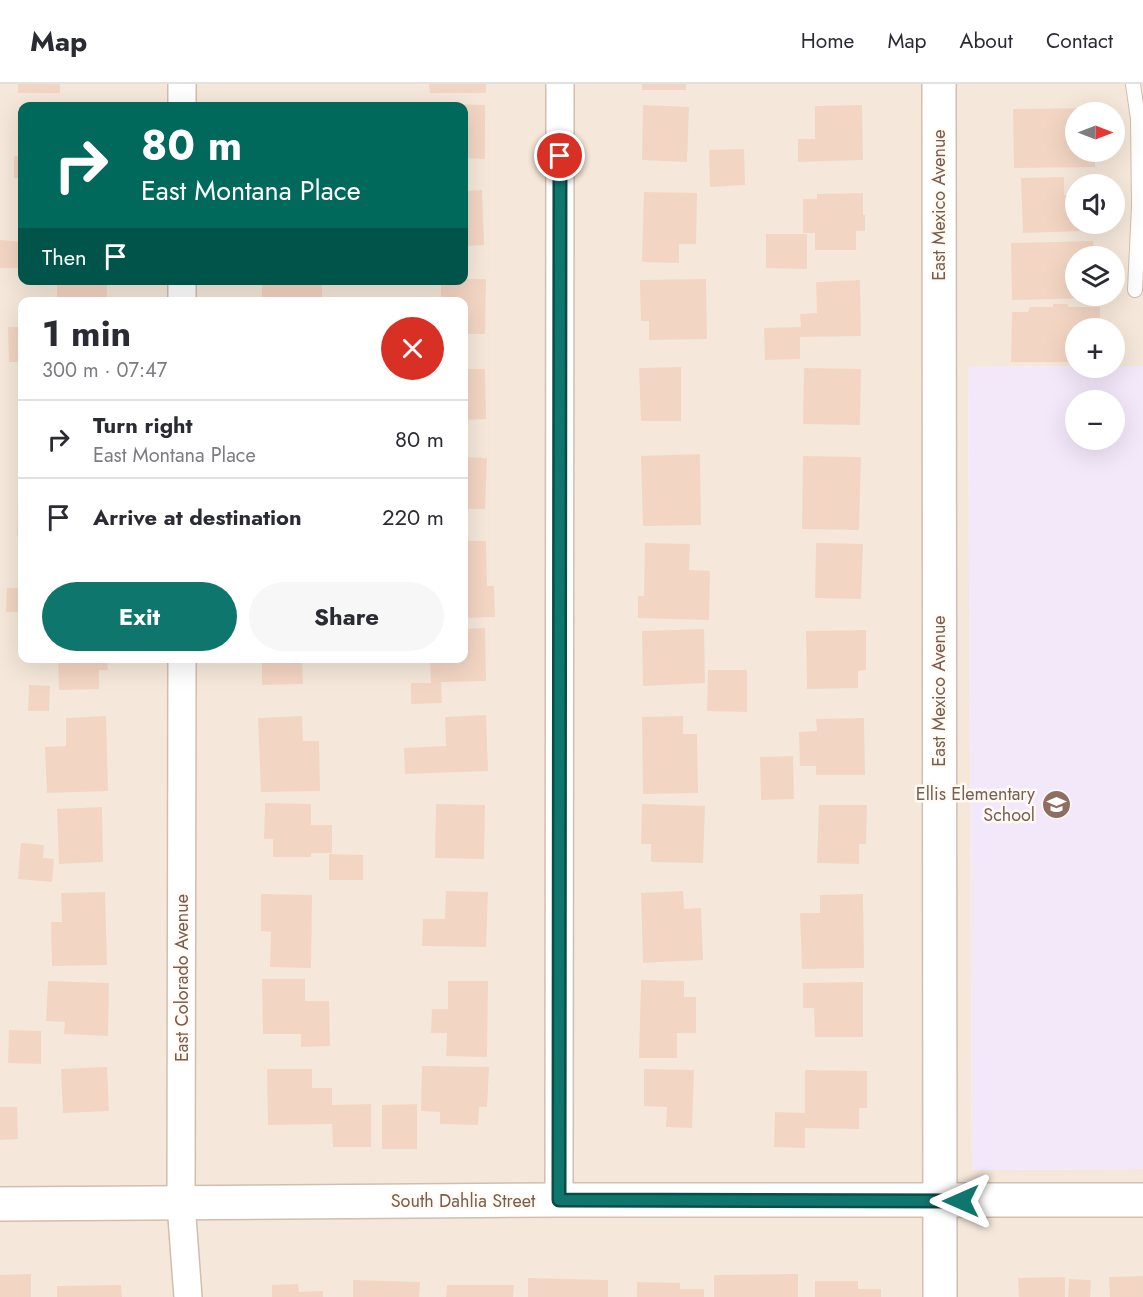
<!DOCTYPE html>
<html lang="en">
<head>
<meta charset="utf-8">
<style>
  body { margin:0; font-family:Jost,sans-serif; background:#f7f7f7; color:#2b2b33; height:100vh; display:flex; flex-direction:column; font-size:22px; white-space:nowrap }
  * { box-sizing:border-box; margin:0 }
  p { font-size:20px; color:#7c7c81 }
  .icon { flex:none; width:33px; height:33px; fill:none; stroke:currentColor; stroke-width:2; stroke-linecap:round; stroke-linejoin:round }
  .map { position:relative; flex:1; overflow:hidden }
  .panel { position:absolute; left:18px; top:213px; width:450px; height:366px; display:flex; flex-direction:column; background:#fff; border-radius:12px; box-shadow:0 6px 24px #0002 }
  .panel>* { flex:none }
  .guide { position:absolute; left:18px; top:18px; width:450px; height:183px; border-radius:12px; box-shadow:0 6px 24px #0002; background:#00695c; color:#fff; overflow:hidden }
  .needle { width:39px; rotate:90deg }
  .controls { position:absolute; left:1065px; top:18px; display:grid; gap:12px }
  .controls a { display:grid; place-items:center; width:60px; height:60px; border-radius:50%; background:#fff; box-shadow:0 6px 24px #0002; font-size:30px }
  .pin { position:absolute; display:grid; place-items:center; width:51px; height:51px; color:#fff; margin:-26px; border:3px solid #fff; border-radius:50%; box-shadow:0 2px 6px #0007 }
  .me { position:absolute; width:66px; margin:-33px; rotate:270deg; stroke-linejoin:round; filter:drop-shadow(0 0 4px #0008) }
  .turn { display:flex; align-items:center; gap:21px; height:126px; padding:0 24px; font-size:27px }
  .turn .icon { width:78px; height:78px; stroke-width:2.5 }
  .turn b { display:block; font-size:42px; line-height:51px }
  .then { display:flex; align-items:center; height:57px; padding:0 24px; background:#0003; gap:12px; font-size:22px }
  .round { display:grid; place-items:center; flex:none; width:63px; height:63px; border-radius:32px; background:#f7f7f7 }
  .head { display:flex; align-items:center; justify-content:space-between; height:102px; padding:0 24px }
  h1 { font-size:36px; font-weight:700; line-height:45px }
  .action { display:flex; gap:12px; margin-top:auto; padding:12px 24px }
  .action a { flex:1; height:69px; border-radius:36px; background:#0f766e; color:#fff; font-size:24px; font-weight:700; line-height:69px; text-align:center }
  .action a+a { background:#f7f7f7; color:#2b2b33 }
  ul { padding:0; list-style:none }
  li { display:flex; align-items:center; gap:18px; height:78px; padding:0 24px; border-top:2px solid #e1e1e2 }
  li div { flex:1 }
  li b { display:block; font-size:22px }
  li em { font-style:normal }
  header { display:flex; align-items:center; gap:36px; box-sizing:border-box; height:84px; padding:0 30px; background:#fff; border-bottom:2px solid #e1e1e2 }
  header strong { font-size:28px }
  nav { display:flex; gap:33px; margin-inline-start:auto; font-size:21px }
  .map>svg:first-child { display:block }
</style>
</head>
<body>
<header>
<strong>Map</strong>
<nav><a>Home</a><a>Map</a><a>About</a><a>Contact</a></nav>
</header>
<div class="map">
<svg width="1143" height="1213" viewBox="0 0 1143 1213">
  <rect width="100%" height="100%" fill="#fdf6ec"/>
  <path fill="#f5e8da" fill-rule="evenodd" d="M0,0h1143v282h-28l-1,-38h-38l-1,38 -107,1 4,803 171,-1v128h-1143zM22,22h442v174h-442zM1076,28h38v40h-38zM1076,100h38v40h-38zM1076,172h38v40h-38zM22,218h442v356h-442z"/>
  <path fill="#f3e8fa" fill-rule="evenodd" d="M1075,282l1,2h38l1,-2h28v803l-171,1 -4,-803zM1076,316h38v40h-38z"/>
  <g fill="#f3d5c3">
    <rect x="18" y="0" width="42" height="9"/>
    <polygon points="429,0 486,0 486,9 430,9"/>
    <rect x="642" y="0" width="44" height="6"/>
    <polygon points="58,20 95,21 95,22 58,22"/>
    <polygon points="446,20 485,21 485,75 464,74 464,22 446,22"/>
    <polygon points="643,21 689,23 687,78 642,76"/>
    <polygon points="862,21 863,76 798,78 798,55 815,55 815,22"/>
    <polygon points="1103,24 1103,28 1076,28 1076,68 1095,68 1095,83 1014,84 1013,25"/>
    <polygon points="744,65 745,101 710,103 709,66"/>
    <rect x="14" y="72" width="8" height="22"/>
    <polygon points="1064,93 1064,111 1076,111 1076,140 1080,140 1080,147 1023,149 1021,94"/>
    <polygon points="482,106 484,161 464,162 464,107"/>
    <polygon points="644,108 697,109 696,160 679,160 679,179 642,178"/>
    <polygon points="863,109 863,131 865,131 865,147 856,147 856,166 815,166 815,149 803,149 803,115 817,115 817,110"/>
    <polygon points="766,150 807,150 807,185 766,184"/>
    <polygon points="0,156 22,158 22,184 0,184"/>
    <polygon points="1093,157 1094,172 1076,172 1076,212 1094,212 1094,214 1012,216 1011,159"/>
    <polygon points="464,195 486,195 485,250 464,250 464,218 441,218 441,196 464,196"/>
    <polygon points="706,195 707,255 649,256 649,237 641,237 640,196"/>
    <rect x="57" y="196" width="50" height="22"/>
    <polygon points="860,196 861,252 800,253 800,275 765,276 764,244 801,243 800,230 817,229 816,198"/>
    <polygon points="322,198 322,218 262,218 262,200"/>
    <polygon points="1053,220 1068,220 1068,223 1100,223 1100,244 1076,244 1076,278 1011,278 1012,228 1028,228 1030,223 1053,223"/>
    <polygon points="8,243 22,243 22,278 9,278"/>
    <polygon points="681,283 681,337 641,337 639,284"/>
    <polygon points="804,284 861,285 860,341 803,340"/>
    <polygon points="464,285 485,285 486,335 464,336"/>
    <polygon points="700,370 701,441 643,442 641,372"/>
    <polygon points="803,372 861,373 859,446 802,445"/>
    <polygon points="464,373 487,374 485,425 464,425"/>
    <polygon points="18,416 22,417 22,452 17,452"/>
    <polygon points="464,457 486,457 487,502 494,502 495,533 464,534"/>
    <polygon points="645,459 690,460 689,486 710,487 709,536 638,534 638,512 644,512"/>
    <polygon points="816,459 863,460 861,515 815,514"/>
    <polygon points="7,504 22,504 22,528 6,528"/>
    <polygon points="485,544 486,597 441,598 442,619 411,620 411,599 431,599 430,574 464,574 464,545"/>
    <polygon points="704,545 705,599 643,602 642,547"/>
    <polygon points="866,546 866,586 858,587 858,604 807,605 806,547"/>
    <polygon points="58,574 107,574 108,586 99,586 99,605 59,606"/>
    <polygon points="262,574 302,574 303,600 262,601"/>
    <polygon points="708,586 747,586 747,628 707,627"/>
    <polygon points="29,601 50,602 49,627 28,627"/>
    <polygon points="486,631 488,687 405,690 404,664 446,662 445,633"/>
    <polygon points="106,632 108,707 47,709 45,663 66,662 66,634"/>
    <polygon points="302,632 303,657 319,657 320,707 261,708 258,634"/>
    <polygon points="683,632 683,650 697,650 698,709 643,710 642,633"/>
    <polygon points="864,634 865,691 816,691 816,682 800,682 799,648 817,647 816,635"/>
    <polygon points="793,672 794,715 761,716 760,673"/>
    <polygon points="265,719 311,720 311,741 332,741 332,769 311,769 311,773 273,773 273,755 264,755"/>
    <polygon points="436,720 485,721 484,775 435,774"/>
    <polygon points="642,720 705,722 703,779 651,778 651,760 641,760"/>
    <polygon points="819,721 867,721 866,760 859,760 859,780 817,779"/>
    <polygon points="102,723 103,778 59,780 57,725"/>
    <polygon points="21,759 44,761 43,774 54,775 52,798 18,795"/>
    <polygon points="329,770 363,771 363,796 329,796"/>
    <polygon points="446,807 488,808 486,863 422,862 423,835 445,835"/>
    <polygon points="683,807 684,825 701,824 703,876 643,879 641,809"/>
    <polygon points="105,808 107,881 52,882 51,838 62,838 61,809"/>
    <polygon points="261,810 312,811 311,884 270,883 271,848 261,847"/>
    <polygon points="863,810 864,884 802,885 800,829 820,829 820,811"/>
    <polygon points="262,895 305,895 305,917 329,917 330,962 301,963 301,950 263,950"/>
    <polygon points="641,896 684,897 684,913 696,913 696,949 677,949 677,974 639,974"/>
    <polygon points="48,897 109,899 108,952 64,950 65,938 46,937"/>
    <polygon points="448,897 488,897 487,973 446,972 447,949 431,949 432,925 448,925"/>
    <polygon points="863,898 863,953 815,953 814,924 803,924 803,899"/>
    <polygon points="9,946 41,947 41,980 8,979"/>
    <polygon points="422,982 489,983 487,1023 479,1023 478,1041 440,1040 440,1028 421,1027"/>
    <polygon points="107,983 109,1027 63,1029 61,985"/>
    <polygon points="267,985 312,985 312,1004 332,1004 332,1021 371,1020 371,1063 333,1063 332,1040 268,1041"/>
    <polygon points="644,985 694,986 692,1044 666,1043 667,1023 644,1022"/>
    <polygon points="805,986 867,987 867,1024 859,1024 859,1045 805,1044 805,1064 774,1063 775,1028 805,1029"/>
    <polygon points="417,1020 417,1065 382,1065 382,1021"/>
    <polygon points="0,1023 17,1023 18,1055 0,1056"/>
    <polygon points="31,1190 31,1213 0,1213 0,1191"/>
    <polygon points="798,1190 798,1213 714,1213 714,1191"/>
    <polygon points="1143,1192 1143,1213 1110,1213 1109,1193"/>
    <polygon points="1065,1193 1065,1213 1019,1213 1018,1194"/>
    <polygon points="528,1194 608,1196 608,1213 528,1213"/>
    <polygon points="1069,1195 1091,1196 1090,1213 1068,1213"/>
    <polygon points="353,1196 420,1198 419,1213 353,1213"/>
    <polygon points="815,1197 858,1197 858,1205 881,1205 881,1213 815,1213"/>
    <polygon points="637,1198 680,1199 680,1205 704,1205 704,1213 637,1213"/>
    <polygon points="298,1200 299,1208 323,1207 323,1213 272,1213 272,1201"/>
    <polygon points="121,1201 122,1213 57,1213 57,1202"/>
    <polygon points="447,1201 514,1201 513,1213 446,1213"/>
  </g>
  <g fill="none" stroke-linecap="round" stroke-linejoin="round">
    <defs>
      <g id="service">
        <polyline points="1133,0 1138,35 1139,122 1143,123"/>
        <polyline points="1135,206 1139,122"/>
      </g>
      <g id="minor">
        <polyline points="182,22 182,0"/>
        <polyline points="182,218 182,196"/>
        <polyline points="182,574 181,1120 188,1213"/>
        <polyline points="559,1116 560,0"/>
      </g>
      <g id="tertiary">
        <polyline points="939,0 940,1213"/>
        <polyline points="0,1120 559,1116 1143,1116"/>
      </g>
    </defs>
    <use href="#service" stroke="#d1beb0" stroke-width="16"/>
    <use href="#minor" stroke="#d1beb0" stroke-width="30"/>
    <use href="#tertiary" stroke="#d1beb0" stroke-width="36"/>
    <use href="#service" stroke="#fff" stroke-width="14"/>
    <use href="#minor" stroke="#fff" stroke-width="27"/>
    <use href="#tertiary" stroke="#fff" stroke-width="33"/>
  </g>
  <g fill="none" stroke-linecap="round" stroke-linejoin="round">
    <defs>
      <polyline id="route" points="560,72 559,1116 961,1117"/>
    </defs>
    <use href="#route" stroke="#0a4d48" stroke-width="15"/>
    <use href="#route" stroke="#0f766e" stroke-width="10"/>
  </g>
  <defs>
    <symbol id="school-disc" viewBox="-11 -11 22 22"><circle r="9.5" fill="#8d6e63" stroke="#fffaf3"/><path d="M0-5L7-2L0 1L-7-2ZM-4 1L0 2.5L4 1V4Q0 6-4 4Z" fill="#fff"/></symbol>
  </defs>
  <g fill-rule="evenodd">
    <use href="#school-disc" x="1040" y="704" width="33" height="33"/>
  </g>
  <g text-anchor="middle" stroke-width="5" stroke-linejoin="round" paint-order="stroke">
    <g font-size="18" fill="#7a5c4d" stroke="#fffaf3">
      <text transform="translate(939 121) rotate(-90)" y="6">East Mexico Avenue</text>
      <text transform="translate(939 607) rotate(-90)" y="6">East Mexico Avenue</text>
      <text transform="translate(182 894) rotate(-90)" y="6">East Colorado Avenue</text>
      <text x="463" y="1123">South Dahlia Street</text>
    </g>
    <g font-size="18" fill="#785e54" stroke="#fffaf3" text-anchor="end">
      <text x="1035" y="716">Ellis Elementary<tspan x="1035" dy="21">School</tspan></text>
    </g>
  </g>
</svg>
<div class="controls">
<a><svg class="needle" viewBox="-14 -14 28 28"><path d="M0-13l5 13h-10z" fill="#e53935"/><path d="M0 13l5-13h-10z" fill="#7c7c81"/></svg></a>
<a><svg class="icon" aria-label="sound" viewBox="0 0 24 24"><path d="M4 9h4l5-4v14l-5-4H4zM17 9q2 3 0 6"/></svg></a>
<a><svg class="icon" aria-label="layers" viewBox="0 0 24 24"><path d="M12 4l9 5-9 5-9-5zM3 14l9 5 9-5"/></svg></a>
<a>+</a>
<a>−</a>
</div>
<div class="pin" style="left:560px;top:72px;background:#d93025"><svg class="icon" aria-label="arrive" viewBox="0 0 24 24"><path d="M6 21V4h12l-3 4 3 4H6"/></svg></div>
<svg class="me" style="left:961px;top:1117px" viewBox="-20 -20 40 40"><path d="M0-17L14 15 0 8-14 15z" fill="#0f766e" stroke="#fff" stroke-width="4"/></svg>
<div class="guide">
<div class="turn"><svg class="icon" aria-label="right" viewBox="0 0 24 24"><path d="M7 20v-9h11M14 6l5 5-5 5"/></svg><div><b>80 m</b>East Montana Place</div></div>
<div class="then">Then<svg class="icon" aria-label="arrive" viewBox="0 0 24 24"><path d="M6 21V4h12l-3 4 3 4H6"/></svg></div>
</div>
<section class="panel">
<div class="head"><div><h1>1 min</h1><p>300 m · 07:47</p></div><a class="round" style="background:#d93025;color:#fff"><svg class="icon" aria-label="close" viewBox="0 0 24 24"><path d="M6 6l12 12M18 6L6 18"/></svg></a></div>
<ul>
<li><svg class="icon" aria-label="right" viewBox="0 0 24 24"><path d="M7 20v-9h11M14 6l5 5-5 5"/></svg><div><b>Turn right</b><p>East Montana Place</p></div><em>80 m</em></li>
<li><svg class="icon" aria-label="arrive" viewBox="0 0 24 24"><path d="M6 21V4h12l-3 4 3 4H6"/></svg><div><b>Arrive at destination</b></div><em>220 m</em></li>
</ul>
<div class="action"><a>Exit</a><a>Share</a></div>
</section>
</div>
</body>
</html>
